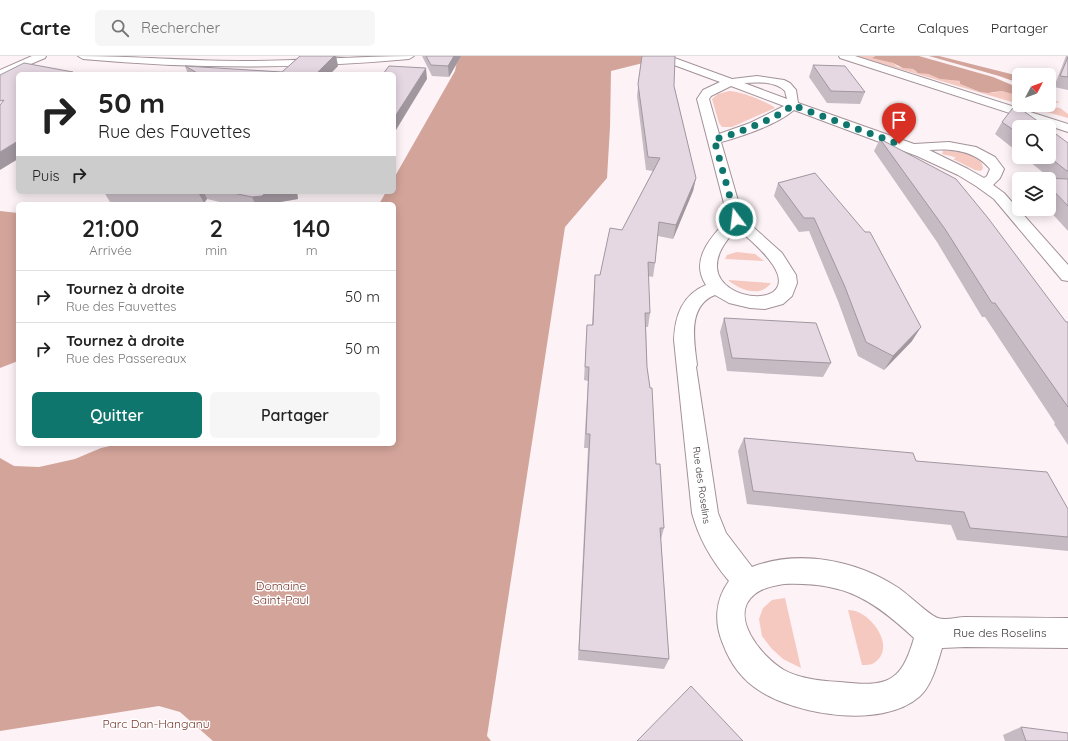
<!DOCTYPE html>
<html lang="fr">
<head>
<meta charset="utf-8">
<style>
  body { margin:0; font-family:Quicksand,sans-serif; background:#f6f6f6; color:#222; height:100vh; display:flex; flex-direction:column; font-size:15px; white-space:nowrap }
  * { box-sizing:border-box; margin:0 }
  p { font-size:13px; color:#767676 }
  .icon { flex:none; width:22px; height:22px; fill:none; stroke:currentColor; stroke-width:2; stroke-linecap:round; stroke-linejoin:round }
  .map { position:relative; flex:1; overflow:hidden }
  .sheet { position:absolute; left:16px; top:146px; width:380px; height:244px; display:flex; flex-direction:column; background:#fff; border-radius:6px; box-shadow:0 2px 10px #0003 }
  .sheet>* { flex:none }
  .top-card { position:absolute; left:16px; top:16px; width:380px; height:122px; border-radius:6px; box-shadow:0 2px 10px #0003; background:#fff; color:#222; overflow:hidden }
  .needle { width:26px; rotate:49deg }
  .tools { position:absolute; left:1012px; top:12px; display:grid; gap:8px }
  .tools a { display:grid; place-items:center; width:44px; height:44px; border-radius:6px; background:#fff; box-shadow:0 2px 10px #0003; font-size:20px }
  .pin { position:absolute; display:grid; place-items:center; width:34px; height:34px; color:#fff; margin:-41px -17px; border-radius:50% 50% 50% 0; rotate:-45deg; box-shadow:0 0 4px #0007 }
  .pin .icon { rotate:45deg }
  .me { position:absolute; width:44px; margin:-22px; rotate:345deg; stroke-linejoin:round; filter:drop-shadow(0 0 3px #0008) }
  .turn { display:flex; align-items:center; gap:14px; height:84px; padding:0 16px; font-size:18px }
  .turn .icon { width:52px; height:52px; stroke-width:2.5 }
  .turn b { display:block; font-size:28px; line-height:34px }
  .then { display:flex; align-items:center; height:38px; padding:0 16px; background:#0003; gap:8px; font-size:15px }
  .eta { display:flex; justify-content:space-evenly; align-items:center; height:68px; text-align:center }
  .eta b { font-size:24px; font-weight:600; line-height:28px }
  .button { display:flex; gap:8px; margin-top:auto; padding:8px 16px }
  .button a { flex:1; height:46px; border-radius:6px; background:#0f766e; color:#fff; font-size:16px; font-weight:600; line-height:46px; text-align:center }
  .button a+a { background:#f6f6f6; color:#222 }
  ul { padding:0; list-style:none }
  li { display:flex; align-items:center; gap:12px; height:52px; padding:0 16px; border-top:1px solid #e0e0e0 }
  li div { flex:1 }
  li b { display:block; font-size:15px }
  li em { font-style:normal }
  header { display:flex; align-items:center; gap:24px; box-sizing:border-box; height:56px; padding:0 20px; background:#fff; border-bottom:1px solid #e0e0e0 }
  header strong { font-size:19px }
  nav { display:flex; gap:22px; margin-inline-start:auto; font-size:14px }
  .search { width:280px; height:36px; background:#f6f6f6; display:flex; align-items:center; gap:10px; box-sizing:border-box; padding:0 14px; border-radius:6px; color:#767676; font-size:15px }
  .map>svg:first-child { display:block }
</style>
</head>
<body>
<header>
<strong>Carte</strong>
<div class="search"><svg class="icon" aria-label="search" viewBox="0 0 24 24"><circle cx="10" cy="10" r="6"/><path d="M15 15l6 6"/></svg>Rechercher</div>
<nav><a>Carte</a><a>Calques</a><a>Partager</a></nav>
</header>
<div class="map">
<svg width="1068" height="685" viewBox="0 0 1068 685">
  <rect width="100%" height="100%" fill="#fdf2f6"/>
  <g fill="#f5c9c0">
    <polygon points="856,0 875,0 872,1 893,7 898,11 913,13 916,16 928,18 940,23 960,25 960,28 980,36 993,37 1002,35 1019,40 1019,48"/>
    <path d="M729,35c11,0 39,11 46,17l-43,19h-10l-3,-4 -7,-24 6,-5z"/>
    <polygon points="1049,43 1060,46 1051,48 1053,51 1060,52 1068,58 1068,62 1022,49 1049,49"/>
    <path d="M943,95c13,0 38,-1 40,17l-2,3 -6,-1 -22,-11 3,-1c-5,-3 -9,-2 -14,-4z"/>
    <polygon points="737,196 755,198 764,205 725,203 727,199"/>
    <path d="M728,224l42,3h1c-11,15 -31,7 -43,-3z"/>
    <polygon points="785,542 801,612 783,603 771,592 762,580 759,563 763,552 772,544"/>
    <path d="M848,554c4,0 9,1 12,3 16,8 35,36 14,50 -3,2 -9,2 -12,2z"/>
  </g>
  <g fill="#d3a49a">
    <polygon points="458,0 644,0 655,4 611,15 610,71 607,122 565,171 487,680 491,685 213,685 180,656 159,650 0,675 0,402 14,410 39,411 75,403 101,392 119,388 394,388 394,148 379,148 386,136 394,136 394,122 455,15"/>
    <polygon points="875,0 919,0 993,21 1019,32 1019,40 1002,35 988,37 980,36 960,28 960,25 940,23 928,18 918,17 913,13 903,12 893,7 872,2"/>
    <polygon points="929,0 939,0 1019,20 1019,27 999,20"/>
    <polygon points="0,155 18,157 18,305 0,312"/>
  </g>
  <g fill="none" stroke-linecap="round" stroke-linejoin="round">
    <defs>
      <g id="minor">
        <polygon points="32,0 46,0 45,2 0,21 0,14"/>
        <path d="M78,0c55,0 111,5 166,5 57,0 114,-5 170,-5l-5,3c-109,10 -217,10 -326,0z"/>
        <path d="M654,0h15l63,23 25,-3 27,4 6,3 6,7 2,13 116,41 35,-2 27,5 19,10 9,12 -4,9 -7,7 11,8 64,72v16l-6,-1 -68,-81 -18,-13 -18,-11 -41,-19 -123,-46c-18,15 -51,26 -73,32l22,76 39,35 14,22 1,8 -5,13 -9,8 -18,5 -15,-1 -21,-5 -14,-8c-28,11 -21,46 -18,70l-1,2 22,146 8,20 26,34c47,-18 104,-7 145,20 10,6 33,29 41,31 8,3 19,-1 27,-1 34,0 69,1 103,1v30l-103,-1 -23,1c-5,16 -10,38 -23,49 -37,32 -122,18 -159,-6 -18,-11 -30,-28 -37,-47 -9,-21 -8,-44 6,-63 -17,-20 -30,-42 -37,-68l-18,-173c1,-24 8,-45 32,-55 -17,-25 6,-49 22,-66l-31,-120 6,-9 17,-8 -65,-24zM744,27c13,-1 31,-2 41,8l2,8zM731,30l53,20 -34,17 -31,11 -10,-35 2,-3zM929,94c22,-2 46,0 61,19l-3,7 -3,2 -16,-9zM737,172c12,11 27,23 36,37 28,43 -53,39 -56,3 -1,-16 10,-28 20,-40zM784,528c60,-2 87,14 130,54 -13,46 -28,49 -74,44 -18,-1 -40,-3 -56,-12 -22,-13 -57,-54 -29,-76 9,-7 19,-8 29,-10z"/>
        <polygon points="839,0 855,0 1068,68 1068,76 840,2"/>
      </g>
    </defs>
    <use href="#minor" stroke="#a29298" stroke-width="2"/>
    <use href="#minor" fill="#fff" fill-rule="evenodd"/>
  </g>
  <g fill="#c6bac3">
    <polygon points="300,0 347,0 336,1 338,10 330,18 188,18 185,10 282,16"/>
    <polygon points="422,0 461,0 449,21 432,20"/>
    <polygon points="642,0 674,30 696,122 693,135 673,183 658,180 655,207 653,221 648,220 650,257 648,271 646,271 647,311 656,408 664,472 661,483 669,603 664,613 578,604 588,392 584,392 588,325 584,324 587,269 592,269 594,233 595,219 600,219 622,174 653,115 646,114 637,40"/>
    <polygon points="1066,0 1068,0 1068,34 1054,31"/>
    <polygon points="813,9 865,36 860,48 827,47 809,21"/>
    <polygon points="1002,66 1019,71 1019,97 995,78"/>
    <polygon points="880,83 1066,266 1068,266 1068,389 1054,368 1055,367 985,261 982,261 937,186 874,95"/>
    <polygon points="1068,87 1068,175 1048,153 1049,153 1049,123 1041,123 1041,122 1051,123 1024,101 1049,101"/>
    <polygon points="815,117 912,285 884,314 858,300 838,245 809,175 799,176 774,140 778,127"/>
    <polygon points="104,136 297,136 298,143 274,147 272,148 228,148 207,143 204,147 110,146"/>
    <polygon points="724,262 831,307 823,321 727,315 720,276"/>
    <polygon points="744,382 916,405 1068,453 1068,495 957,484 951,469 747,448 738,395"/>
    <polygon points="1021,671 1068,685 1005,685 1003,679"/>
  </g>
  <g fill="#a1979f">
    <polygon points="334,0 336,0 338,10 330,18 316,18"/>
    <polygon points="454,0 461,0 449,21 448,10"/>
    <polygon points="426,12 427,23 396,74 394,75 394,62"/>
    <polygon points="18,85 18,103 0,114 0,96"/>
    <polygon points="696,122 693,135 673,183 676,169"/>
    <polygon points="198,136 204,136 207,143 204,147"/>
    <polygon points="266,136 297,136 298,143 274,147 272,148 255,148 252,141"/>
    <polygon points="921,271 912,285 884,314 893,300"/>
  </g>
  <g fill="#e6d8e3" stroke="#a1979f">
    <polygon points="300,0 334,0 316,18 199,18 185,10 282,16"/>
    <polygon points="426,0 454,0 448,10 431,9"/>
    <polygon points="642,0 675,0 674,30 696,122 676,169 659,166 655,207 648,206 650,257 645,257 647,311 650,332 652,332 656,408 660,408 664,472 660,472 669,603 579,594 590,378 586,378 589,311 585,311 587,269 593,269 595,219 600,219 610,172 622,174 660,102 648,101 638,28"/>
    <polygon points="1068,1 1068,21 1060,20"/>
    <polygon points="24,7 73,16 69,18 18,18 18,85 0,96 0,49 4,44 0,45 0,19"/>
    <polygon points="813,9 845,10 865,36 831,35"/>
    <polygon points="389,10 426,12 394,62 394,18 383,18"/>
    <polygon points="1015,49 1046,71 1019,71 1019,78 1002,66"/>
    <polygon points="1049,73 1068,87 1068,115 1067,115 1049,101"/>
    <polygon points="880,83 956,123 988,162 1066,266 1068,266 1068,351 995,247 992,247 945,173"/>
    <polygon points="815,117 865,176 870,176 921,271 893,300 866,286 845,231 814,162 804,162 778,127"/>
    <polygon points="1041,122 1068,123 1068,150 1049,130 1049,123 1042,123"/>
    <polygon points="228,136 266,136 262,140 252,141"/>
    <polygon points="724,262 816,267 831,307 732,302"/>
    <polygon points="744,382 913,397 916,405 1047,416 1068,453 1068,481 970,472 964,456 753,435"/>
    <polygon points="691,630 743,685 637,685"/>
    <polygon points="1021,671 1068,677 1068,685 1026,685"/>
  </g>
  <g fill="none" stroke-linecap="round" stroke-linejoin="round">
    <path stroke="#0f766e" stroke-width="7" stroke-dasharray="0 12.6" d="M736,163l-22,-80c13,-1 71,-24 78,-34l107,39"/>
  </g>
  <g text-anchor="middle" stroke-width="3" stroke-linejoin="round" paint-order="stroke">
    <g font-size="10" fill="#3b3437" stroke="#fff">
      <text transform="translate(702 429) rotate(82)" y="4">Rue des Roselins</text>
    </g>
    <g font-size="12" fill="#783b30" stroke="#fff">
      <text x="281" y="534">Domaine<tspan x="281" dy="14">Saint-Paul</tspan></text>
      <text x="156" y="672">Parc Dan-Hanganu</text>
    </g>
    <g font-size="12" fill="#3b3437" stroke="#fff">
      <text x="1000" y="581">Rue des Roselins</text>
    </g>
  </g>
</svg>
<div class="tools">
<a><svg class="needle" viewBox="-14 -14 28 28"><path d="M0-13l5 13h-10z" fill="#e53935"/><path d="M0 13l5-13h-10z" fill="#767676"/></svg></a>
<a><svg class="icon" aria-label="search" viewBox="0 0 24 24"><circle cx="10" cy="10" r="6"/><path d="M15 15l6 6"/></svg></a>
<a><svg class="icon" aria-label="layers" viewBox="0 0 24 24"><path d="M12 4l9 5-9 5-9-5zM3 14l9 5 9-5"/></svg></a>
</div>
<div class="pin" style="left:899px;top:88px;background:#d93025"><svg class="icon" aria-label="arrive" viewBox="0 0 24 24"><path d="M6 21V4h12l-3 4 3 4H6"/></svg></div>
<svg class="me" style="left:736px;top:163px" viewBox="-20 -20 40 40"><circle r="17" fill="#0f766e" stroke="#fff" stroke-width="3"/><path d="M0-11L8 9 0 5-8 9z" fill="#fff"/></svg>
<div class="top-card">
<div class="turn"><svg class="icon" aria-label="right" viewBox="0 0 24 24"><path d="M7 20v-9h11M14 6l5 5-5 5"/></svg><div><b>50 m</b>Rue des Fauvettes</div></div>
<div class="then">Puis<svg class="icon" aria-label="right" viewBox="0 0 24 24"><path d="M7 20v-9h11M14 6l5 5-5 5"/></svg></div>
</div>
<section class="sheet">
<div class="eta">
<div><b>21:00</b><p>Arrivée</p></div>
<div><b>2</b><p>min</p></div>
<div><b>140</b><p>m</p></div>
</div>
<ul>
<li><svg class="icon" aria-label="right" viewBox="0 0 24 24"><path d="M7 20v-9h11M14 6l5 5-5 5"/></svg><div><b>Tournez à droite</b><p>Rue des Fauvettes</p></div><em>50 m</em></li>
<li><svg class="icon" aria-label="right" viewBox="0 0 24 24"><path d="M7 20v-9h11M14 6l5 5-5 5"/></svg><div><b>Tournez à droite</b><p>Rue des Passereaux</p></div><em>50 m</em></li>
</ul>
<div class="button"><a>Quitter</a><a>Partager</a></div>
</section>
</div>
</body>
</html>
